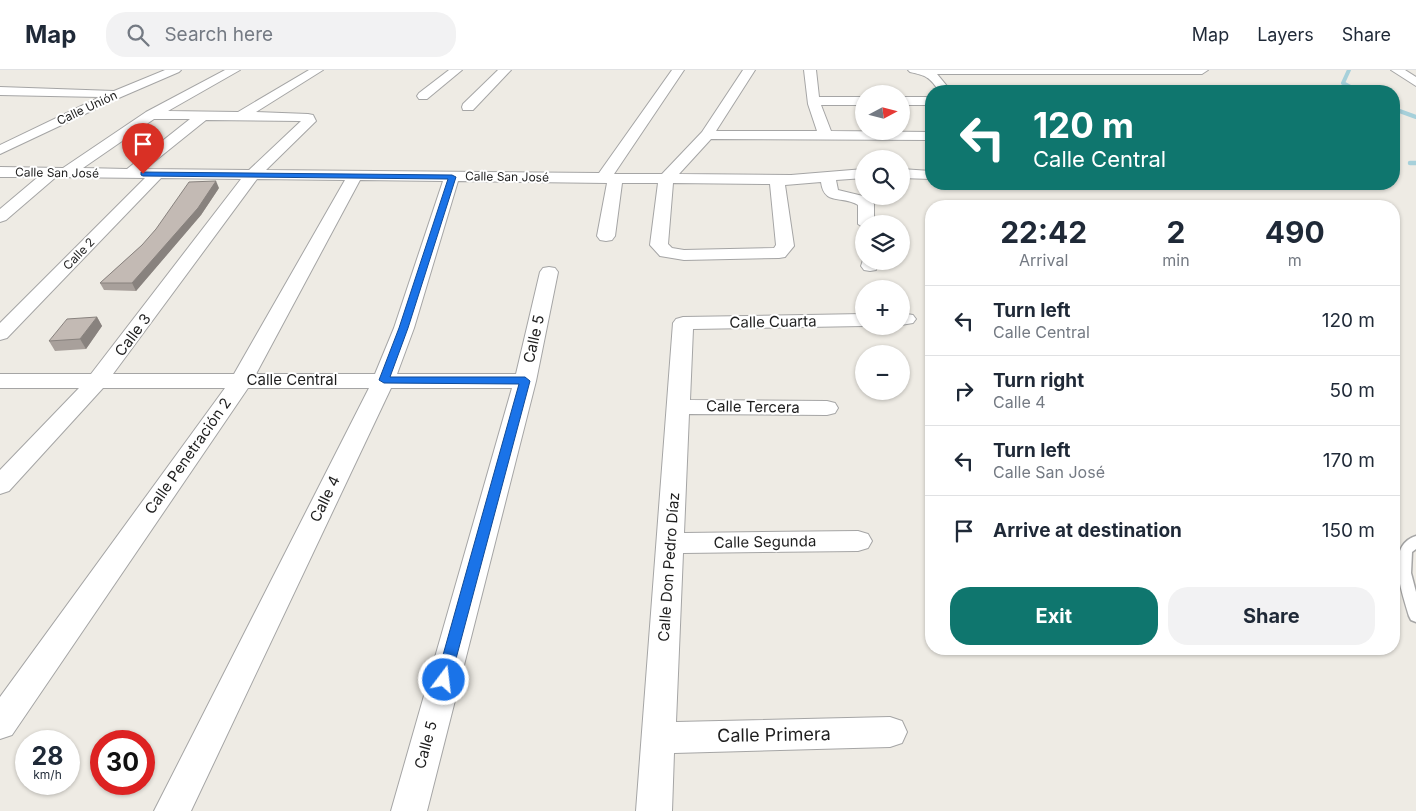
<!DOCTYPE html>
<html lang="en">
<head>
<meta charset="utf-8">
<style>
  body { margin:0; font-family:Inter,sans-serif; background:#f2f2f3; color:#1f2937; height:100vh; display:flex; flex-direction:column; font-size:19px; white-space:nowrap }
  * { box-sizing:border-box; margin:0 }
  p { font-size:16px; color:#747a83 }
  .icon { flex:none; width:28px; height:28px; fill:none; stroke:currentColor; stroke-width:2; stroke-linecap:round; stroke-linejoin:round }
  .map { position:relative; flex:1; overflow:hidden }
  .details { position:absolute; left:925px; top:130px; width:475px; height:455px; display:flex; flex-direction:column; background:#fff; border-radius:20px; box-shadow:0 1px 4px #0004 }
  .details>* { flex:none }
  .hud { position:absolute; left:925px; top:15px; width:475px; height:105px; border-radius:20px; box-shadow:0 1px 4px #0004; background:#0f766e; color:#fff; overflow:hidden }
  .needle { width:32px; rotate:83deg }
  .tools { position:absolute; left:855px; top:15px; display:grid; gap:10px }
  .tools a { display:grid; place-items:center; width:55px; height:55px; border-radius:50%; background:#fff; box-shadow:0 1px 4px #0004; font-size:25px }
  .speed { position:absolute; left:15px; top:660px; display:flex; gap:10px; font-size:25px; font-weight:700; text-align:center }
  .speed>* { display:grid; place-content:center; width:65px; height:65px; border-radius:50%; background:#fff; box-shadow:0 1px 4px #0004; line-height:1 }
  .speed small { font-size:12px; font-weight:400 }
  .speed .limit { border:8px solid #d22; background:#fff; color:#111 }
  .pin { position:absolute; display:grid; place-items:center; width:42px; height:42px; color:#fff; margin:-51px -21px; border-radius:50% 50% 50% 0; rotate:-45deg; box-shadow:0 0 5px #0007 }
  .pin .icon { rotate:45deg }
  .me { position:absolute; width:55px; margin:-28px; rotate:15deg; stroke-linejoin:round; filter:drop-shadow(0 0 4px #0008) }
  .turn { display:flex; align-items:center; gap:18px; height:105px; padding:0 25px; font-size:22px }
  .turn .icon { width:65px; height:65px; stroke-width:2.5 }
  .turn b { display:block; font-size:35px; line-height:42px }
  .eta { display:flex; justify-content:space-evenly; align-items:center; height:85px; text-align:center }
  .eta b { font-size:30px; font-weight:700; line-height:35px }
  .primary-button { display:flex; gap:10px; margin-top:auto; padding:10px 25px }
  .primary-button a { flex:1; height:58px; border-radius:20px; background:#0f766e; color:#fff; font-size:20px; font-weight:700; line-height:58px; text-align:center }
  .primary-button a+a { background:#f2f2f3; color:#1f2937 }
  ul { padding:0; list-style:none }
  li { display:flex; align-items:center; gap:15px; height:70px; padding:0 25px; border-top:1px solid #e0e1e3 }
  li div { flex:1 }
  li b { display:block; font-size:19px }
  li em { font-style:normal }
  header { display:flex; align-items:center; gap:30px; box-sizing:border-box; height:70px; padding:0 25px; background:#fff; border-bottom:1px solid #e0e1e3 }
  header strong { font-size:24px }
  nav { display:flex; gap:28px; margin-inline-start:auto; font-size:18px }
  .search { width:350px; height:45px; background:#f2f2f3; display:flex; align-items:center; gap:12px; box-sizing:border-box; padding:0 18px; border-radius:20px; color:#747a83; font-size:19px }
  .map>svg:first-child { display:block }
</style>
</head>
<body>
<header>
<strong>Map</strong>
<div class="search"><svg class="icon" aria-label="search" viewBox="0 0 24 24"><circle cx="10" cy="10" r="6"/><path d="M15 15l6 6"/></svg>Search here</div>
<nav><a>Map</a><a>Layers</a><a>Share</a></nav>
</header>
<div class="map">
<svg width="1416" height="741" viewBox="0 0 1416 741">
  <rect width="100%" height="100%" fill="#eeebe4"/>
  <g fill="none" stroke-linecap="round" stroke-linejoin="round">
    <g stroke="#a6d0da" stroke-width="4">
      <polyline points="1349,0 1343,13 1358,21"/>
      <polyline points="1394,39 1416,47"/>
    </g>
    <polyline stroke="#a6d0da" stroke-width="4.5" points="1410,93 1416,93"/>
    <defs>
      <path id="service" d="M1416,466v13l-4,3 -1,21 5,19v30l-5,-2 -2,-4c-6,-22 -25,-70 7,-80z"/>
      <g id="minor">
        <polygon points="165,0 181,0 179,2 121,27 0,84 0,75 100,27 0,25 0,17 114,21"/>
        <path d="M225,0h15l-72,41 70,1 71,-42h14l-67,42 52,2 5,1 3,6 -50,49 333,3 73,-103h12l-70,104h48l40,-42 41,-62h12l-39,61h101l-9,-27 -4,-34h12l3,27h45v8h-43l10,26 100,1v8l-220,-1 -32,35 112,1 73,-6v9l-28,2 2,10 29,7 7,7v20h-10v4l-6,-4v-19c-16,-10 -34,1 -37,-23l-36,3 9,61 -9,11 -6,1 -95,2 -24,-4 -10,-11 8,-62h-36l-7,53 -3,4 -6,1 -6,-1 -3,-4 10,-53 -149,-2 -44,147 -17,46h119l24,-102 3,-4 6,-1 6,1 3,4 -22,109 -109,430h-36l121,-423h-121l-200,423h-37l215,-423h-121l-236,347 -12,4v-42l225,-309h-122l-94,103 -9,3v-24l79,-82h-79v-14h91l150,-195 -80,-1 -154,160 -7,2v-17l145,-145 -89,-1 -50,43 -6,2v-13l38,-32h-38v-10l63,1 83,-56zM154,49h36l-63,50 -44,-1zM206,50l94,1h1l-52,49 -104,-1zM257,109l88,1 -111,194h-121zM360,110l83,1 -49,147 -19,46h-119zM673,113l97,1 6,61 -2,3 -90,2 -12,-2 -4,-4z"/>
        <polygon points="449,0 462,0 427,29 419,29 417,26 419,23"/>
        <polygon points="498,0 511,0 473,40 463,40 462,37 463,34"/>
        <path d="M908,0h300l-6,4h-265l14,17h-12c-10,-15 -13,-15 -29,-19z"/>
        <polygon points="1391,0 1405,0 1416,7 1416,16"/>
        <rect x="901" y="27" width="30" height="8"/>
        <polygon points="901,99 931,101 931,109 901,108"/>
        <polygon points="864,187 864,191 879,191 876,200 870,201 864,200 861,196"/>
        <polygon points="901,243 913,245 916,249 913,253 901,255"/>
        <polygon points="864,244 864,256 693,259 690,330 827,331 835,333 838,338 835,343 827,345 689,344 684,463 858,461 868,464 872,471 868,478 858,481 683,483 676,652 890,647 902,651 907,662 902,673 890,677 674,683 672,741 636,741 673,253 676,249 683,247"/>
      </g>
    </defs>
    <use href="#service" stroke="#a5a5a5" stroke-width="3"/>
    <use href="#minor" stroke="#a5a5a5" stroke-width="2"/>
    <use href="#service" fill="#fff" fill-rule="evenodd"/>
    <use href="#minor" fill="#fff" fill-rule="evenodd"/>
  </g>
  <g fill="#a8a09b">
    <polygon points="219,118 201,145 136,221 104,220 100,213 142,175"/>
    <polygon points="97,247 102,256 86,279 55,281 49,271"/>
  </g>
  <g fill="#88827e">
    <polygon points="216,111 219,118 201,145 136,221 132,213"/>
    <polygon points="97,247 102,256 86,279 80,269"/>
  </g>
  <g fill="#c3bab4" stroke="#88827e">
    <polygon points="216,111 198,138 132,213 100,213 142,175 156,159 189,112"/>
    <polygon points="97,247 80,269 49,271 67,249"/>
  </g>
  <polygon fill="#1a73e8" stroke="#114b97" points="141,102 452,105 456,107 408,258 390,307 525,307 530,311 449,615 444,617 439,615 436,610 519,314 384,313 379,310 399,258 448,109 143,106 141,105"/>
  <g text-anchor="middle" stroke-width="4" stroke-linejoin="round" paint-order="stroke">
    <g font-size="12" fill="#1e1e1e" stroke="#fff">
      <text transform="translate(87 38) rotate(-25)" y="4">Calle Unión</text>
      <text transform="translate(57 103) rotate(1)" y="4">Calle San José</text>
      <text transform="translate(507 107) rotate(1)" y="4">Calle San José</text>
      <text transform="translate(79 184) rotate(-46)" y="4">Calle 2</text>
    </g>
    <g font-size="15" fill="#1e1e1e" stroke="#fff">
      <text transform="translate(773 252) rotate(-1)" y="5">Calle Cuarta</text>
      <text transform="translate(133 265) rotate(-53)" y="5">Calle 3</text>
      <text transform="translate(534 269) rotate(-77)" y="5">Calle 5</text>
      <text x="292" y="315">Calle Central</text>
      <text transform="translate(753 337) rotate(1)" y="5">Calle Tercera</text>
      <text transform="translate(188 386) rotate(-55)" y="5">Calle Penetración 2</text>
      <text transform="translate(325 429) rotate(-64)" y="5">Calle 4</text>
      <text transform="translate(765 472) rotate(-1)" y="5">Calle Segunda</text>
      <text transform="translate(669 497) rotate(-86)" y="5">Calle Don Pedro Díaz</text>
      <text transform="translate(426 675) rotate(-75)" y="5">Calle 5</text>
    </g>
    <g font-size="18" fill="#1e1e1e" stroke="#fff">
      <text transform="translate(774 665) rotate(-1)" y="6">Calle Primera</text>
    </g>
  </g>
</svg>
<div class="tools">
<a><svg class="needle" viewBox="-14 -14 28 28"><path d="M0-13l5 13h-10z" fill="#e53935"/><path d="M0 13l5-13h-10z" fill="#747a83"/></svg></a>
<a><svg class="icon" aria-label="search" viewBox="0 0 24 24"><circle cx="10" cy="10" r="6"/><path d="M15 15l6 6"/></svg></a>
<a><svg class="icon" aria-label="layers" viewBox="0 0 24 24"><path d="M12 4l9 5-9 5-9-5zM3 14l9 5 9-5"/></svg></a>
<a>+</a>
<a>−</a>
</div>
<div class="speed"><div>28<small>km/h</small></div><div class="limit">30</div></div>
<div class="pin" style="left:143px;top:104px;background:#d93025"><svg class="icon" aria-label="arrive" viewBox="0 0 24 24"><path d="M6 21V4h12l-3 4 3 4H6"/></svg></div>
<svg class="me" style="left:444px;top:610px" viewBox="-20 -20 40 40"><circle r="17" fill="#1a73e8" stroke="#fff" stroke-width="3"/><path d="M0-11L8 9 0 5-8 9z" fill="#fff"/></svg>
<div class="hud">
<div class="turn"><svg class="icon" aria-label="left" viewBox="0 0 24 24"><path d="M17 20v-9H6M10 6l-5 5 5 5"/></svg><div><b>120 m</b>Calle Central</div></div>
</div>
<section class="details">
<div class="eta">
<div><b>22:42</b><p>Arrival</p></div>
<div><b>2</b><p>min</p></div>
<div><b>490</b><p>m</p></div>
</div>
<ul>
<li><svg class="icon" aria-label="left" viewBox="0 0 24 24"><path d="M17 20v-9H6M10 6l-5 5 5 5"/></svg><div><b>Turn left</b><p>Calle Central</p></div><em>120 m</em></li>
<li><svg class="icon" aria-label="right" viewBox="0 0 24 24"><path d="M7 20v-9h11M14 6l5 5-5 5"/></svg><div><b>Turn right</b><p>Calle 4</p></div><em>50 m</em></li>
<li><svg class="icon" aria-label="left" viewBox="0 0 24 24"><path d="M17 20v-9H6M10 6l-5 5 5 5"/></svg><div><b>Turn left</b><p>Calle San José</p></div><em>170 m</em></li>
<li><svg class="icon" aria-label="arrive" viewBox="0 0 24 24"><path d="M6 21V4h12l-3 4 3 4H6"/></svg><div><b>Arrive at destination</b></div><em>150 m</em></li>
</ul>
<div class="primary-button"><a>Exit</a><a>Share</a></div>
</section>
</div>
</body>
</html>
